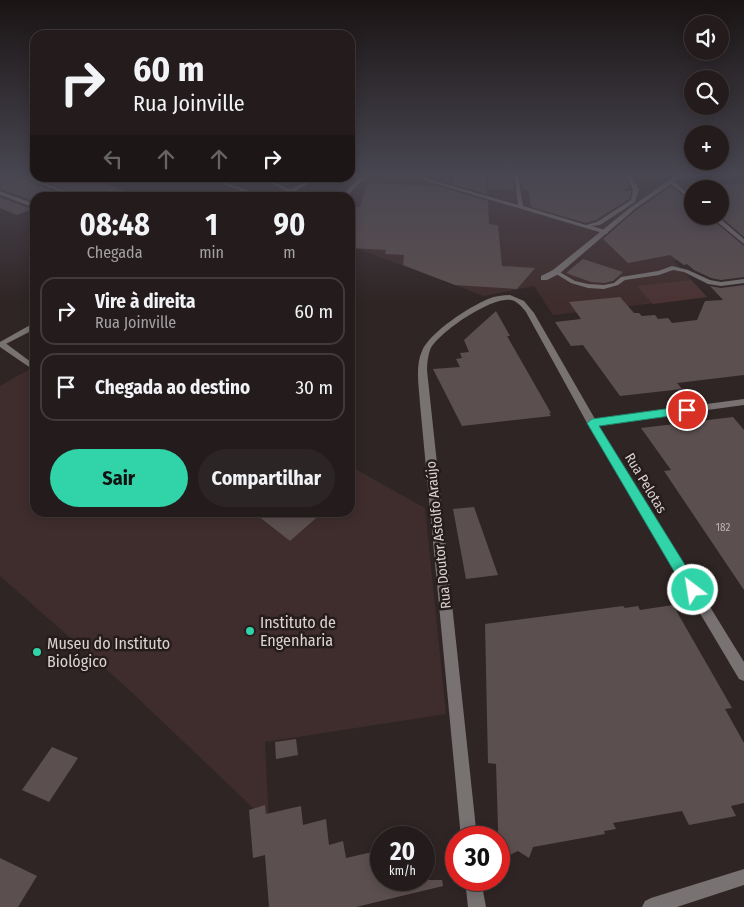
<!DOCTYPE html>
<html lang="pt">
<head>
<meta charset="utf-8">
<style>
  body { margin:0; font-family:"Fira Sans Condensed",sans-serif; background:#2c2525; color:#f1f3f6; height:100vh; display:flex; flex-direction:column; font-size:19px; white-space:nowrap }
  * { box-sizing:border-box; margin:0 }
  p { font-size:16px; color:#a3a1a3 }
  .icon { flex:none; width:28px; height:28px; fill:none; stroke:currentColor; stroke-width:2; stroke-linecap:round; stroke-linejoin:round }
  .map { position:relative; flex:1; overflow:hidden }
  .details { position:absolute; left:30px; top:192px; width:325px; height:325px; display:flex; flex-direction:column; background:#241c1c; border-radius:15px; box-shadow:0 2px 12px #0003,0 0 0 1px #413a3b }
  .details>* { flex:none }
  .top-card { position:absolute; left:30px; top:30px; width:325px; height:152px; border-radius:15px; box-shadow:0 2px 12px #0003,0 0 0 1px #413a3b; background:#241c1c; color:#f1f3f6; overflow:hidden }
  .tools { position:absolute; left:684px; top:15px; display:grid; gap:10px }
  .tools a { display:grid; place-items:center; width:45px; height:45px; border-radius:50%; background:#241c1c; box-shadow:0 2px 12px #0003,0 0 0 1px #413a3b; font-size:25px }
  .speed { position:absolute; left:370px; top:826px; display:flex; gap:10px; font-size:25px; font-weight:700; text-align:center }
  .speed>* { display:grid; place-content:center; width:65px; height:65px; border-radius:50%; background:#241c1c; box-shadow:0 2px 12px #0003,0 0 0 1px #413a3b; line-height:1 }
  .speed small { font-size:12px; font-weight:400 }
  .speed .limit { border:8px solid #d22; background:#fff; color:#111 }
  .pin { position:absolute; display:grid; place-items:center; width:42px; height:42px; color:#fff; margin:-21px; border:2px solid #fff; border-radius:50%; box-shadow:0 1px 5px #0007 }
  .me { position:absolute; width:55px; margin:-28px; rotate:329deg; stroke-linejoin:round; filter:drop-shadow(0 0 4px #0008) }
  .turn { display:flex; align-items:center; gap:18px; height:105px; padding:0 20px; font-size:22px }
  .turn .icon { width:65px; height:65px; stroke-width:2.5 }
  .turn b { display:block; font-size:35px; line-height:42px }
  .lanes { display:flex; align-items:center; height:48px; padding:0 20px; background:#0003; justify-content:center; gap:25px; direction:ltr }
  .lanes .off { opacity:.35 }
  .eta { display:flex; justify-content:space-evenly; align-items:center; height:85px; text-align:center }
  .eta b { font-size:30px; font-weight:700; line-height:35px }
  .cta { display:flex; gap:10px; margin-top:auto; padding:10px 20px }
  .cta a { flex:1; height:58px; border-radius:30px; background:#31d4a9; color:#111; font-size:20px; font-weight:700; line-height:58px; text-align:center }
  .cta a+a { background:#2c2525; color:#f1f3f6 }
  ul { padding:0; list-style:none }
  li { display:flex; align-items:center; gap:15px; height:68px; margin:0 10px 8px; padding:0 10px; border:2px solid #413a3b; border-radius:15px }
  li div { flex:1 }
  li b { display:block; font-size:19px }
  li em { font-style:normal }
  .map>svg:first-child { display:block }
</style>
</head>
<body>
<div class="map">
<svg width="744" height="907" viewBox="0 0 744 907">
  <rect width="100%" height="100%" fill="#302525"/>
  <g fill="#3f2d2d">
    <polygon points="363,174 665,174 662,176 660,187 643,199 630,213 660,244 683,259 674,261 707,297 553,315 534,286 484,296 350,246 350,198 322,198"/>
    <polygon points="35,366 35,512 350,512 350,466 425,508 446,714 265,742 269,823 125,686 0,576 0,386"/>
  </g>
  <polygon fill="#4b3333" points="691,280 707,297 653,304 637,286"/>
  <g fill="#5c4f4f">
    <polygon points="10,174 12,174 70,198 35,198 35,202 0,189 0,179"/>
    <polygon points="454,174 486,174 487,194 453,184"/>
    <polygon points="488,174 512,174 514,190 488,189"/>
    <polygon points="520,174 622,174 630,187 623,191 631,191 629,199 596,220 586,223 531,207 528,190 522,190"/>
    <polygon points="36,178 74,178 83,181 90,178 136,195 136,198 87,198"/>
    <polygon points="367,183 437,186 488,201 489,224 498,225 502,266 535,268 517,289 455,285 403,265 404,255 385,254 386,250 350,248 350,207 360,207"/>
    <polygon points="744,183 744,237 720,216 720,189 692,189 692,194 684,187"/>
    <polygon points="668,188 673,188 692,203 692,216 708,216 744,246 744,277 721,280 711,278 694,270 687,264 684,265 670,255 628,263 603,239 636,210"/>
    <polygon points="0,197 32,209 17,215 0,208"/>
    <polygon points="583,259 623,272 613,281 604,283 591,282 566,273"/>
    <polygon points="744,285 744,375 677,383 682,389 620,396 583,345 571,346 555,322 581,319 569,302 620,297 634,313 639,313 642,316 655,315 658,319 668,318 672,323 697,320 705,301 723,300 710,286 721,288"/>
    <polygon points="496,311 510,336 507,336 551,413 549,413 551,416 462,426 433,369 460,367 456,359 462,358 460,353 469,352 464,340"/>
    <polygon points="733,417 744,430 744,590 664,471 671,470 641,428"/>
    <polygon points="474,507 498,575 466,579 453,509"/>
    <polygon points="253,512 323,512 290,541"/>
    <polygon points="673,605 732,708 725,709 744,743 744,803 731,806 736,816 689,825 682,811 613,823 616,829 604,831 605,834 533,847 529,858 518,851 499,860 496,764 488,763 485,624 623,606 625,608 638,606 640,610"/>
    <polygon points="296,739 298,755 276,759 275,742"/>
    <polygon points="52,747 78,758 49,802 22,790"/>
    <polygon points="265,805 266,814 301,806 303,825 326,819 329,845 343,841 346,858 381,850 381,880 442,880 443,886 356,907 269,907 265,855 253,858 249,810"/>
    <polygon points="0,858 37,876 18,907 0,907"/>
  </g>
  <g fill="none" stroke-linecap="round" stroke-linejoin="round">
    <g fill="#787272" fill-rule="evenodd">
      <polygon points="0,174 8,174 0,177"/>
      <polygon points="14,174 21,174 85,198 77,198"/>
      <polygon points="368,174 374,174 362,181 345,198 340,198 358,179"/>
      <polygon points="403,174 411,174 518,205 514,174 518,174 523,206 586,225 597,222 631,200 633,189 624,174 629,174 639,189 635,202 600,225 592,226 608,231 608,233 606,234"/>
      <polygon points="207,178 212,178 269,198 261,198"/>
      <polygon points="261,178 266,178 293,191 288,192"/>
      <polygon points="0,191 35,204 35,208 0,195"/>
      <polygon points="672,266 688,270 710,280 721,282 744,279 744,283 721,286 708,284 684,272 673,270 659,275 625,280 618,285 604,289 588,288 571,283 553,272 558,271 575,281 588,284 604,285 614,283 621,277 658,271"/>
      <polygon points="0,342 4,342 35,365 35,371 0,347"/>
    </g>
    <g fill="#787272" fill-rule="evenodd">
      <polygon points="678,174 685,174 674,182 692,196 692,201 671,184 635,209 559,274 547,280 541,280 541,276 553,270 631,207"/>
      <polygon points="710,216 717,216 744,239 744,244"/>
      <path d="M510,295l14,6 10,12 61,106 149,-20v6l-146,20 146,237v19l-5,-2 -152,-256 -61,-111c-4,-5 -9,-11 -15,-12 -19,-4 -74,33 -81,50 -2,6 -3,13 -3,20l50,468h-16l-41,-434c-1,-17 -5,-38 2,-53 8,-19 47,-44 66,-52 7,-3 15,-4 22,-4z"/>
      <polygon points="465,880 481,880 486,907 468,907"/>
    </g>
    <g fill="#787272" fill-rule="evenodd">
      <polygon points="312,178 318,178 283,198 275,198"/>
      <polygon points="32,324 35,324 35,329 0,347 0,342"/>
      <polygon points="744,869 744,885 677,907 642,907 645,901 651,898"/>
    </g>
  </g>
  <linearGradient id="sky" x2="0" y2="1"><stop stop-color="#1a1414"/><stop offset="0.58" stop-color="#484651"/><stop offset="1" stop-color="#484651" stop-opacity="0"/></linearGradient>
  <rect width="744" height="301" fill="url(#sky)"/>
  <polygon fill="#31d4a9" stroke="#208a6e" points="687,406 692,410 691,413 599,426 698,586 700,590 698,595 693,596 688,595 587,423 592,419"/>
  <g fill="#31d4a9" stroke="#261c1b" stroke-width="2">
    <circle cx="250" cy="631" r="5"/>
    <circle cx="37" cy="652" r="5"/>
  </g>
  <g text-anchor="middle" stroke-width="5" stroke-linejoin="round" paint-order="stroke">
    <g font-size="11" fill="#bbb2b2">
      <text x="723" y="531">182</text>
    </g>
    <g font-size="14" fill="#dbd3d3" stroke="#261c1b">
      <text transform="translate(646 483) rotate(59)" y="5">Rua Pelotas</text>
      <text transform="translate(438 535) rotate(-96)" y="5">Rua Doutor Astolfo Araújo</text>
    </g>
    <g font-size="16" fill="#dbd3d3" stroke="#261c1b" text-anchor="start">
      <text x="260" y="628">Instituto de<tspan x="260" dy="18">Engenharia</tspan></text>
      <text x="47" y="649">Museu do Instituto<tspan x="47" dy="18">Biológico</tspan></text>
    </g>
  </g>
</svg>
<div class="tools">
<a><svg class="icon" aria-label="sound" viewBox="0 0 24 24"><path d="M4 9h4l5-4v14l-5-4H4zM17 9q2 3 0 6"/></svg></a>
<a><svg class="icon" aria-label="search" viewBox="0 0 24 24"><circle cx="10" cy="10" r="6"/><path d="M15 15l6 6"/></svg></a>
<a>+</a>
<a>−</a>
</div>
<div class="speed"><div>20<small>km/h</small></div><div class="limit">30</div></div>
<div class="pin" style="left:687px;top:410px;background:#d93025"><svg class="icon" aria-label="arrive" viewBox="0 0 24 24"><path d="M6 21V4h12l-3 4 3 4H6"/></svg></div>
<svg class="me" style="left:693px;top:590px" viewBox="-20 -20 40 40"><circle r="17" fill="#31d4a9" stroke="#fff" stroke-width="3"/><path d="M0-11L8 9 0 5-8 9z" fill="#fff"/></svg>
<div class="top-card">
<div class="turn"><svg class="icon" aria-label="right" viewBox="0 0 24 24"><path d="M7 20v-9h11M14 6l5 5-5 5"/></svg><div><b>60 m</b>Rua Joinville</div></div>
<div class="lanes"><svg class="icon off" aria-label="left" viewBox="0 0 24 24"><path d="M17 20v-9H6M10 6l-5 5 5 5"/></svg><svg class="icon off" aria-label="ahead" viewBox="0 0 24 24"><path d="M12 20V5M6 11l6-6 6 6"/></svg><svg class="icon off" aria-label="ahead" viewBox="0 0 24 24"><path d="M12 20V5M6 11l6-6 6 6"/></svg><svg class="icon" aria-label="right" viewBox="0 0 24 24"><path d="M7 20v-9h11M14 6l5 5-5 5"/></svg></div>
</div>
<section class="details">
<div class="eta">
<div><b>08:48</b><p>Chegada</p></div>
<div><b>1</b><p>min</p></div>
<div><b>90</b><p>m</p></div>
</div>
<ul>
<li><svg class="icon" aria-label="right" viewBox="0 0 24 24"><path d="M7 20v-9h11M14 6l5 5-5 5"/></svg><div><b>Vire à direita</b><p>Rua Joinville</p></div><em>60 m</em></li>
<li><svg class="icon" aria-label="arrive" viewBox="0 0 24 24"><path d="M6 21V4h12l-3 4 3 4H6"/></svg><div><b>Chegada ao destino</b></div><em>30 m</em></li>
</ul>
<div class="cta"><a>Sair</a><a>Compartilhar</a></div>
</section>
</div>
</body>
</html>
